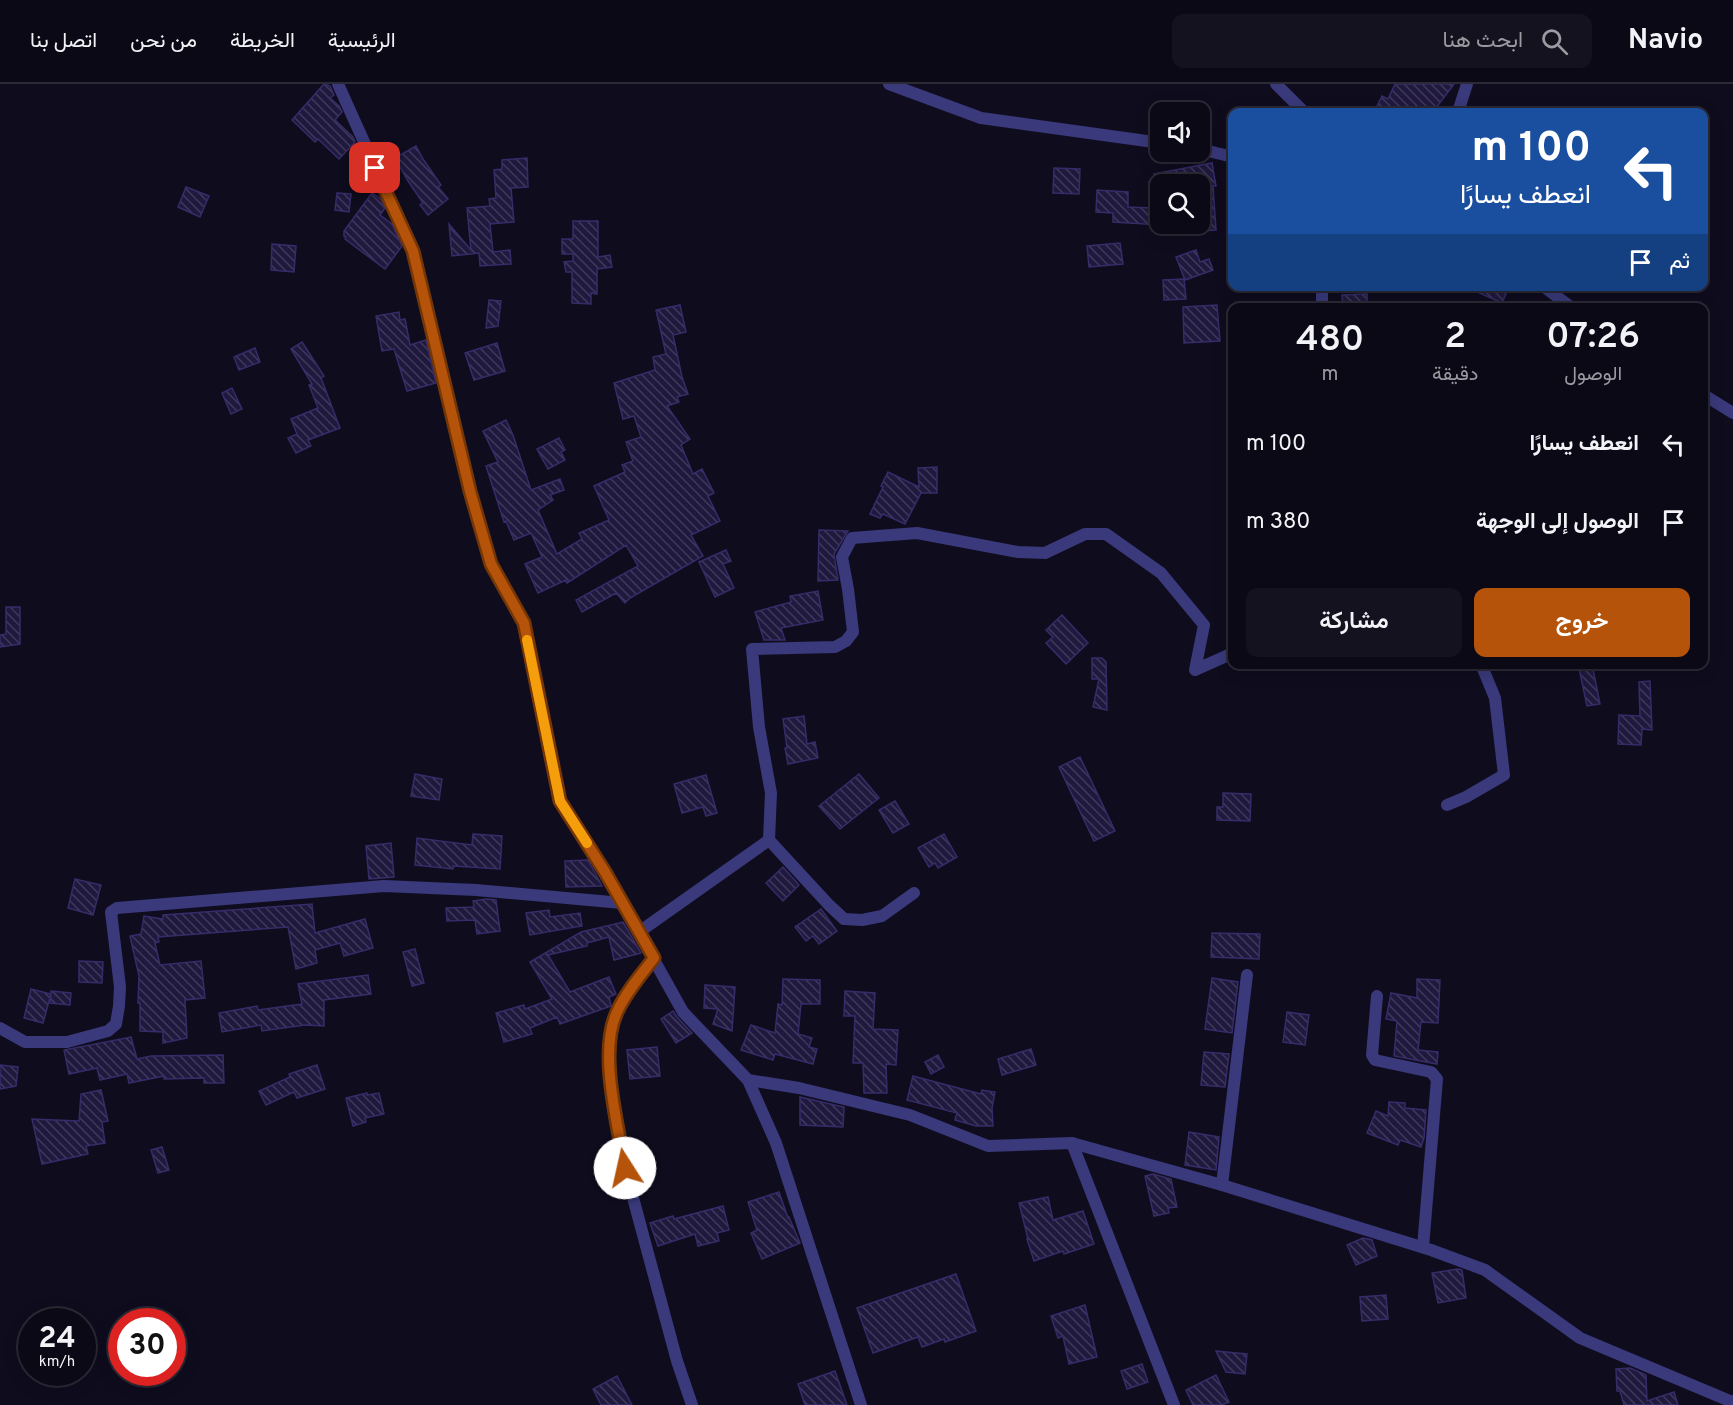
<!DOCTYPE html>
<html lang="ar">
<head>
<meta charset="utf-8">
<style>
  body { margin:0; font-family:Overpass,Vazirmatn,sans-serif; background:#14121f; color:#f1f3f6; direction:rtl; height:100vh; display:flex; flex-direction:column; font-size:22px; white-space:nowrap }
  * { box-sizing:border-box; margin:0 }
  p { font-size:20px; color:#9a9aa1 }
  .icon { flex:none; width:33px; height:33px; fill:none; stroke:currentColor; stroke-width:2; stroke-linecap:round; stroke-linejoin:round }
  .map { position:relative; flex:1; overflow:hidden; direction:ltr }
  .panel { position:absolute; left:1228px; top:219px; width:480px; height:366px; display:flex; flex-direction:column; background:#0b0916; border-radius:12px; box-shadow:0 3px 15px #0003,0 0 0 2px #2b2a35; direction:rtl }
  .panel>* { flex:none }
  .top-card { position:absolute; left:1228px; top:24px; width:480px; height:183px; border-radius:12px; box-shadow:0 3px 15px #0003,0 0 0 2px #2b2a35; direction:rtl; background:#1a4fa0; color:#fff; overflow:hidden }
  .buttons { position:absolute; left:1150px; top:18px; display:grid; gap:12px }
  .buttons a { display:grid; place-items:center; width:60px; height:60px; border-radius:12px; background:#0b0916; box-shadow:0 3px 15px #0003,0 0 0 2px #2b2a35; font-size:30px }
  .speed { position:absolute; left:18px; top:1224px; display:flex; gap:12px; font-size:30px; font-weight:700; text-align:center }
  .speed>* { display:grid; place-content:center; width:78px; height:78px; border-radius:50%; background:#0b0916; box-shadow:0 3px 15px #0003,0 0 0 2px #2b2a35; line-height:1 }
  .speed small { font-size:15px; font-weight:400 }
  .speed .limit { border:9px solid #d22; background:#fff; color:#111 }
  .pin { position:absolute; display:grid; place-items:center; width:51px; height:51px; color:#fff; margin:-26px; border-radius:12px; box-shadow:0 3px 9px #0006 }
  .me { position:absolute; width:66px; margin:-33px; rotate:350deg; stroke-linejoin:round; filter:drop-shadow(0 0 4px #0008) }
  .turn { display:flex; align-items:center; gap:21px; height:126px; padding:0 18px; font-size:27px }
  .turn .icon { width:78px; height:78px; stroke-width:2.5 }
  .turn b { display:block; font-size:42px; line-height:51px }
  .then { display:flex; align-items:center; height:57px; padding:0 18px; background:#0003; gap:12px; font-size:22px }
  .eta { display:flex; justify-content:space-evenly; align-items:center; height:102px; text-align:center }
  .eta b { font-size:36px; font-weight:600; line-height:42px }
  .primary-button { display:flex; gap:12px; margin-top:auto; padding:12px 18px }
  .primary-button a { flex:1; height:69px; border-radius:12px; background:#b45309; color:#fff; font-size:24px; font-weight:600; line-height:69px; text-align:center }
  .primary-button a+a { background:#14121f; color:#f1f3f6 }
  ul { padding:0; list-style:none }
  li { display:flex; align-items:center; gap:18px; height:78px; padding:0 18px }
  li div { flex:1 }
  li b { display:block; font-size:22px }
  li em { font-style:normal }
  header { display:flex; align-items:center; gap:36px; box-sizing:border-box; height:84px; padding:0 30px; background:#0b0916; border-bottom:2px solid #2b2a35 }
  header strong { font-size:28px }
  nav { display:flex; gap:33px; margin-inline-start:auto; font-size:21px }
  .search { width:420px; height:54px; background:#14121f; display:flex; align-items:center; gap:15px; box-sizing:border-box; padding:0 21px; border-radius:12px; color:#9a9aa1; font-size:22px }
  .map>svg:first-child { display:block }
</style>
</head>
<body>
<header>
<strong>Navio</strong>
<div class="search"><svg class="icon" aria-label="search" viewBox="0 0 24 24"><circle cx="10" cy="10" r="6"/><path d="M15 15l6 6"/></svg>ابحث هنا</div>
<nav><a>الرئيسية</a><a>الخريطة</a><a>من نحن</a><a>اتصل بنا</a></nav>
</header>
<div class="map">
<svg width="1733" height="1321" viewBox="0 0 1733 1321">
  <defs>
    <pattern id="building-back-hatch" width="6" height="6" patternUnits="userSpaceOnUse" patternTransform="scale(1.5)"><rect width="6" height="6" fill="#20193e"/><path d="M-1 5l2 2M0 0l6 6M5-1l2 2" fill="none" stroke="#3f395b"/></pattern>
  </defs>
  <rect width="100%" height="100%" fill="#0f0c1e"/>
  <g fill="url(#building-back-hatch)" stroke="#362c69" stroke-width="1.5">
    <polygon points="324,0 330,2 334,11 330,14 339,22 342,28 335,36 353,53 355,58 339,75 318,55 315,58 292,36"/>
    <polygon points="1395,0 1454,0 1433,28 1374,28 1382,12 1388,15"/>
    <polygon points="416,62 423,75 441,101 438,103 448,115 428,131 420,121 423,119 408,97 395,74"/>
    <polygon points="527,74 528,103 511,104 514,138 490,140 493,168 510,166 511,180 480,182 479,169 452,172 449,140 471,166 467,124 490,122 489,115 496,114 494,86 502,85 502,76"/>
    <polygon points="1212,79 1216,102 1213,102 1216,146 1200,147 1200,100 1161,100 1161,141 1113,138 1113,129 1096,128 1097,106 1128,108 1128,123 1153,124 1149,98 1157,97 1154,90"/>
    <polygon points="1054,84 1080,85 1079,110 1053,109"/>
    <polygon points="186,103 209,112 200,133 178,123"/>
    <polygon points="337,109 351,110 349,128 335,126"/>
    <polygon points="372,109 381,115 385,124 380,131 392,140 402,162 385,185 345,155 346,153 344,152 344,147"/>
    <polygon points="573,137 598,137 598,173 610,171 612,183 597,185 597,210 591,209 591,220 572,219 572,188 566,188 564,178 573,177 573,170 562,170 562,155 573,155"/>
    <polygon points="1120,159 1123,180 1089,183 1087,162"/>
    <polygon points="272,160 296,162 294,188 271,186"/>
    <polygon points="1196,166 1200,178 1209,175 1213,186 1185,196 1176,173"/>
    <polygon points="1184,195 1186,215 1164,216 1163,196"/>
    <polygon points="1464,202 1509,202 1502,219"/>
    <polygon points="1367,210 1367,224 1343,224 1342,211"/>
    <polygon points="489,216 501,217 498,242 486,244"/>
    <polygon points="680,221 686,248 673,251 682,293 688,310 677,313 679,318 667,322 690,355 681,361 693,390 702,385 714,409 708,412 720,437 691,451 703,472 630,514 625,519 616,509 582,528 576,516 638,482 626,461 567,499 566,496 538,509 525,480 542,473 531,449 514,456 506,437 504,438 486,382 498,378 483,347 506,336 513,351 531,406 560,395 564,406 550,411 553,416 538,426 557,470 582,455 579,449 609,436 594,402 625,388 622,381 633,377 626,358 641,353 634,332 623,335 614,299 655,286 653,273 666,270 656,226"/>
    <polygon points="1217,221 1220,257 1184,259 1183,223"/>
    <polygon points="399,228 400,236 405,235 410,261 426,256 436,299 407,307 394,265 382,267 376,232"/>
    <polygon points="302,258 324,292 321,294 340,344 308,356 311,362 296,369 288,354 297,350 291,335 318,324 309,301 312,300 291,265"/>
    <polygon points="497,259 505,287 474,296 465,269"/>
    <polygon points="255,264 260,278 239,286 234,273"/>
    <polygon points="232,304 242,325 231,330 222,309"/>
    <polygon points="559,354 565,366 561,368 565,376 548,385 537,365"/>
    <polygon points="937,383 937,409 921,409 905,440 883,430 880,434 870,430 883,403 881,402 888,388 919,403 918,384"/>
    <polygon points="819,446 848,447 834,470 838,496 818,497"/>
    <polygon points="726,466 731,477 723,480 734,504 715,513 699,478"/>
    <polygon points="818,507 823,536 781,544 785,556 764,556 755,528 791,518 790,512"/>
    <polygon points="6,523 20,523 20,560 0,563 0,551 6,550"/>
    <polygon points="1062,531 1088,559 1066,580 1046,559 1053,553 1046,546"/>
    <polygon points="1092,574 1102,574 1106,578 1107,626 1093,623 1099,595 1092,595"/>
    <polygon points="1578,580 1592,580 1600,620 1587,622"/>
    <polygon points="1650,597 1652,646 1642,645 1641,661 1618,660 1619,631 1640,632 1639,598"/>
    <polygon points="804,632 807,660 815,658 818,674 788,680 785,664 787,664 783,635"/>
    <polygon points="1080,673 1115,747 1094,757 1059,683"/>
    <polygon points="415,690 442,695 439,716 411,712"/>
    <polygon points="859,690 879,714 840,745 819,722"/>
    <polygon points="706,691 717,729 706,732 703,723 682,729 674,700"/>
    <polygon points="1223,709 1251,710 1250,737 1217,736 1217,723 1223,723"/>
    <polygon points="895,717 909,740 893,749 879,726"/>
    <polygon points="473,750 502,752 500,785 453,782 453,785 415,781 417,754 472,761"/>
    <polygon points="944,750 957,773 938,784 935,779 929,783 918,764"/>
    <polygon points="391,759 394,793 369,795 366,762"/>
    <polygon points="588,776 602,802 566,803 565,777"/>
    <polygon points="783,783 799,801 783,817 766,799"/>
    <polygon points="75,795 101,801 93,831 68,824"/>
    <polygon points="487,815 496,816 500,847 477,850 475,836 447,837 446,824 474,823 473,817"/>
    <polygon points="312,820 315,849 365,835 373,864 344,872 340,859 315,866 317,879 296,885 288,843 158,853 159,858 155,859 160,881 201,877 205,914 185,916 187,954 163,959 163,948 140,947 140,919 138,919 139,892 130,852 141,850 144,832 163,835 163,831"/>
    <polygon points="821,825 837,847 819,860 813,852 806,857 795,843"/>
    <polygon points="549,826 550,833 580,829 582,842 530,851 526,829"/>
    <polygon points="623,838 641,869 614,876 609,853 587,859 587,862 548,871 570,908 609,893 616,910 609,913 611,922 560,940 557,933 530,944 532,950 504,958 496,929 524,921 525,925 552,915 530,878 581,848"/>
    <polygon points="1212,849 1260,850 1259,875 1211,873"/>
    <polygon points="415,865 424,899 412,902 403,868"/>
    <polygon points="79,877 103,878 102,899 79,898"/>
    <polygon points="368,891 371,910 324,916 324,942 305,941 262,947 261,941 222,948 219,929 257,922 258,926 302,920 298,900"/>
    <polygon points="1212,894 1238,898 1232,949 1205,945"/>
    <polygon points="783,895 820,896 820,920 801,920 798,950 812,954 809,963 817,965 813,980 775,970 773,976 741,966 751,941 775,949 778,920 782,921"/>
    <polygon points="1417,895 1440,896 1438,939 1421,938 1418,966 1438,968 1437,980 1394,972 1397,937 1386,935 1391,909 1417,914"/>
    <polygon points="705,901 735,903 732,947 713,940 718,925 704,924"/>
    <polygon points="31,905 51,910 43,939 24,934"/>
    <polygon points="51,907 71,909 70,921 50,919"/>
    <polygon points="845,907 875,909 873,945 898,946 896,981 886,980 887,1009 864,1009 863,979 853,979 855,932 844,932"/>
    <polygon points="673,927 677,933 692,949 676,959 661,935"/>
    <polygon points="1287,928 1309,931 1305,961 1283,958"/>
    <polygon points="131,953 137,975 151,972 223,971 224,999 204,999 204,994 164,995 164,992 129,999 127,990 100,996 97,984 69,990 64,966"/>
    <polygon points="657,963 660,992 630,995 627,966"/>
    <polygon points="1031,965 1036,981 1002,991 998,975"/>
    <polygon points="1204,968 1229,970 1225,1003 1201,1001"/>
    <polygon points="938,971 944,983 931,990 925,978"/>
    <polygon points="0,981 18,983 16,1002 0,1005"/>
    <polygon points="317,981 325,1005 297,1014 294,1008 266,1021 259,1007 290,993 289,990"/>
    <polygon points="913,992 981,1010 982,1006 995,1008 992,1024 993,1042 976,1042 955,1036 957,1029 907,1016"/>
    <polygon points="101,1006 108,1037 102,1038 105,1059 86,1062 88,1070 42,1080 32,1035 79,1037 81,1010"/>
    <polygon points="367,1009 367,1011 379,1009 384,1030 365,1034 366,1038 353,1042 346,1014"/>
    <polygon points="800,1013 844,1023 843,1043 800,1041"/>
    <polygon points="1389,1018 1405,1019 1405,1024 1426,1026 1424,1054 1421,1063 1400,1056 1398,1061 1367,1049 1376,1027 1388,1032"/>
    <polygon points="1189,1048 1219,1053 1216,1086 1185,1081"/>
    <polygon points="162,1063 169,1086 158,1089 151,1066"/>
    <polygon points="1153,1090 1171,1095 1177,1123 1168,1124 1169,1129 1154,1132 1145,1092"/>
    <polygon points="779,1108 788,1134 789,1133 800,1159 762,1175 751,1149 757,1146 748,1118"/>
    <polygon points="1048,1113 1053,1136 1083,1127 1094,1160 1064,1170 1063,1167 1034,1177 1027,1155 1028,1155 1019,1119"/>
    <polygon points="723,1122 729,1146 717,1149 719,1157 698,1162 695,1150 658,1162 650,1139 673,1132 674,1135"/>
    <polygon points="1363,1154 1372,1156 1377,1172 1356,1181 1347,1161"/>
    <polygon points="1458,1185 1462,1186 1466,1214 1438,1219 1432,1189"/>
    <polygon points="956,1190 976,1247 945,1258 944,1255 922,1263 918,1253 873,1269 857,1224"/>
    <polygon points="1386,1211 1388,1235 1362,1237 1360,1213"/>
    <polygon points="1085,1221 1097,1273 1069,1280 1063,1252 1058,1254 1051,1232"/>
    <polygon points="1216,1267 1247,1270 1245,1290 1226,1288"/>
    <polygon points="1142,1280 1148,1298 1127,1305 1121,1287"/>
    <polygon points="1630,1284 1646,1291 1647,1317 1674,1308 1678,1321 1624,1321 1620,1307 1617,1307 1616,1285"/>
    <polygon points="835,1287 847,1321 805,1321 798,1300"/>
    <polygon points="1216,1291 1229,1318 1221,1321 1193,1321 1186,1306"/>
    <polygon points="617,1292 632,1321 601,1321 593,1305"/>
  </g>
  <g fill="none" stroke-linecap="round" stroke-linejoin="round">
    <g stroke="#39397b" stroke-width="12">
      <polyline points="338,0 413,167 470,407 491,480 523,539 560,717 605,788 683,928 748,996 776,1059 861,1321"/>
      <polyline points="889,0 981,34 1161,59"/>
      <polyline points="1276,0 1304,28"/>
      <polyline points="1458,28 1467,0"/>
      <polyline points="1200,65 1233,73"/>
      <polyline points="1322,202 1322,224"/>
      <polyline points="1543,202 1572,224"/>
      <polyline points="1704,311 1733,329"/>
      <polyline points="1447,721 1466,713 1504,691 1495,614 1481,580"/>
      <polyline points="769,756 829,821 844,835 862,836 882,832 914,809"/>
      <polyline points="639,848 769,756 771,709 759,643 752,565 835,563 846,557 853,548 848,505 842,473 852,454 917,449 1018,468 1045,469 1085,450 1106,450 1161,489 1204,541 1195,586 1233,569"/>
      <polyline points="654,874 632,902 616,929 611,951 608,981 625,1084 677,1277 692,1321"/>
      <polyline points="1377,912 1372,971 1375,976 1431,988 1437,995 1423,1163"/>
      <polyline points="0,944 25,958 67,958 108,947 116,940 119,922 120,903 111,828 117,824 384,802 476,806 622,819"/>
      <polyline points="748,996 799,1004 910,1031 988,1062 1072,1059 1222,1101 1431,1166 1485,1186 1580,1254 1730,1317 1733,1317"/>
      <polyline points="1072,1059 1174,1321"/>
      <polyline points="1222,1101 1247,891"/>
    </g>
  </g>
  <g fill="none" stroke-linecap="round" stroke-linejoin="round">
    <defs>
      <path id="route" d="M375,84l38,83 57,240 21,73 33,59 36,178 45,71 49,86c-13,17 -28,34 -37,54 -19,40 1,113 8,156"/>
    </defs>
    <use href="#route" stroke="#753606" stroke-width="15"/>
    <use href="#route" stroke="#b45309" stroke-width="10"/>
    <polyline stroke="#f59e0b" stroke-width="10" points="527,556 560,717 587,759"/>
  </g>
</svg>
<div class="buttons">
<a><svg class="icon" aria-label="sound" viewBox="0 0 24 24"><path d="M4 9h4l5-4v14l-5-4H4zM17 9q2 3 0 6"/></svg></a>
<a><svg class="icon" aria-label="search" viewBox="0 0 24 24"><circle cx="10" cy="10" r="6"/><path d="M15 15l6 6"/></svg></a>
</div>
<div class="speed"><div>24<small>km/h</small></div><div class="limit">30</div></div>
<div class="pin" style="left:375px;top:84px;background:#d93025"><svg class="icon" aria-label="arrive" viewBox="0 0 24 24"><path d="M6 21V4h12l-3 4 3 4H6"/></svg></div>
<svg class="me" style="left:625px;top:1084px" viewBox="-20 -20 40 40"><circle r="19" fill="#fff"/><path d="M0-13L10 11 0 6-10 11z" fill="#b45309"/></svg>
<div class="top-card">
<div class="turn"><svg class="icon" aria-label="left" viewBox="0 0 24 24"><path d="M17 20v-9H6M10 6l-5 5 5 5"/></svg><div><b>100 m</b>انعطف يسارًا</div></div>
<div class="then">ثم<svg class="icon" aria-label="arrive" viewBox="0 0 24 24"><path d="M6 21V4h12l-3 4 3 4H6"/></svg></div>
</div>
<section class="panel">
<div class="eta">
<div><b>07:26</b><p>الوصول</p></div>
<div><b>2</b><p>دقيقة</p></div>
<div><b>480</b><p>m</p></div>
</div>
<ul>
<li><svg class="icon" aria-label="left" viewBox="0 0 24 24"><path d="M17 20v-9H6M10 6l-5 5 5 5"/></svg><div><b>انعطف يسارًا</b></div><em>100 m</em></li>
<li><svg class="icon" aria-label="arrive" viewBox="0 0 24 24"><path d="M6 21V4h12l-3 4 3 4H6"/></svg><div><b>الوصول إلى الوجهة</b></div><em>380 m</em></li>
</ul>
<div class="primary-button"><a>خروج</a><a>مشاركة</a></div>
</section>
</div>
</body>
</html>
